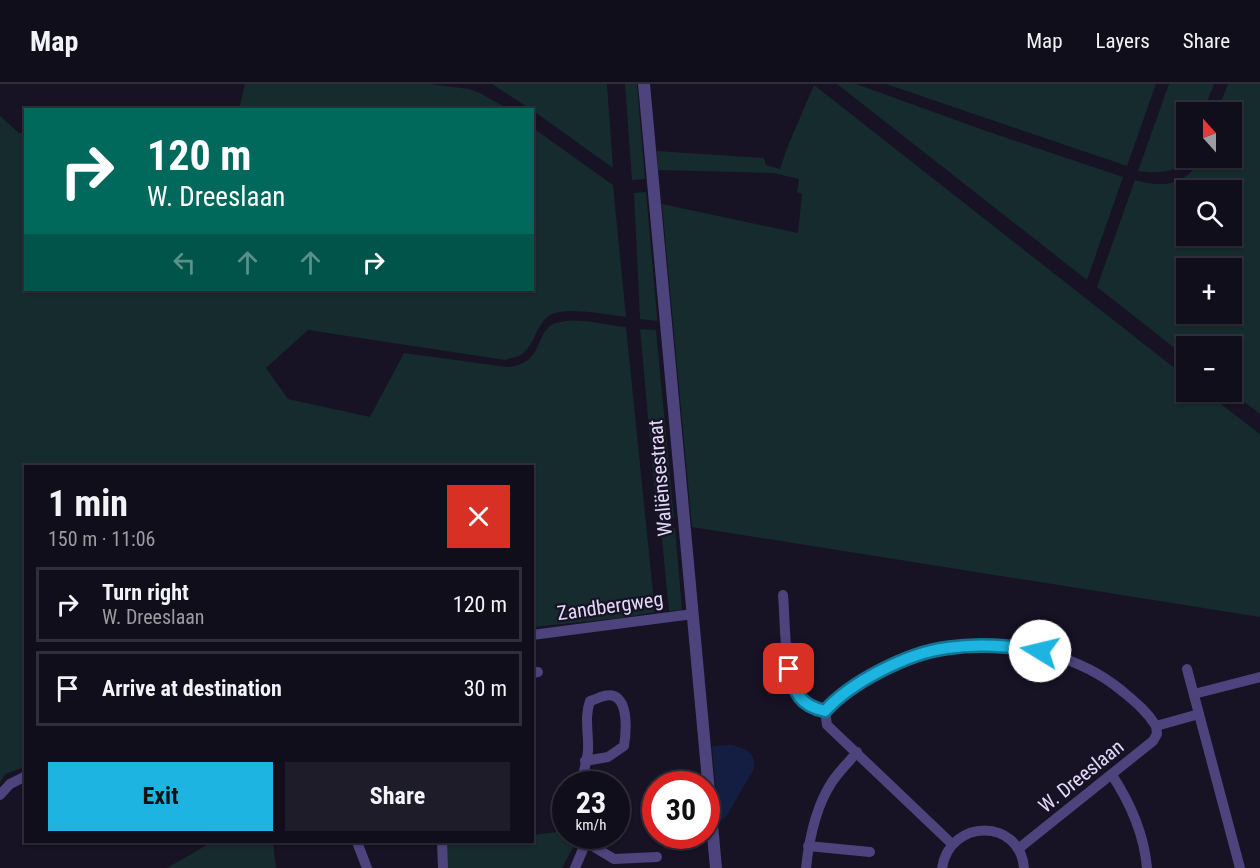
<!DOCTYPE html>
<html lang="en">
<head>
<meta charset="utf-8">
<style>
  body { margin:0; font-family:"Roboto Condensed",sans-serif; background:#1e1c28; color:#f1f3f6; height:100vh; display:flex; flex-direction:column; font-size:22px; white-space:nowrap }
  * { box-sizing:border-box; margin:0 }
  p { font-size:20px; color:#9c9ca3 }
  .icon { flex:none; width:33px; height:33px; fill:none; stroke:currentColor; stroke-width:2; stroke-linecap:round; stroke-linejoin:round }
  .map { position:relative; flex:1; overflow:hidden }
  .sheet { position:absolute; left:24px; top:381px; width:510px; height:378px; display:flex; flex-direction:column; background:#110e1b; border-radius:0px; box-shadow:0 2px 4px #0004,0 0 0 2px #302e3a }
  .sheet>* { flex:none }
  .top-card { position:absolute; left:24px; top:24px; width:510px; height:183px; border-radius:0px; box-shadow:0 2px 4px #0004,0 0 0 2px #302e3a; background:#00695c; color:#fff; overflow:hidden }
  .needle { width:39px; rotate:339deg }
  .controls { position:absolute; left:1176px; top:18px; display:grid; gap:12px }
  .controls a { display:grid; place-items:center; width:66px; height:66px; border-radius:0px; background:#110e1b; box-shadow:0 2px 4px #0004,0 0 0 2px #302e3a; font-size:30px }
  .speed { position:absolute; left:552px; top:687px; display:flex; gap:12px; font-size:30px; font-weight:700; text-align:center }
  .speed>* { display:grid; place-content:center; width:78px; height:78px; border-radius:50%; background:#110e1b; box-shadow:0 2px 4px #0004,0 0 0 2px #302e3a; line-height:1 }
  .speed small { font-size:15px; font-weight:400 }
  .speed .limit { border:9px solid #d22; background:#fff; color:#111 }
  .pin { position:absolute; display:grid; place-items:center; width:51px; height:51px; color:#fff; margin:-26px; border-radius:12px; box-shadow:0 3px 9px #0006 }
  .me { position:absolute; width:66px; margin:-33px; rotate:279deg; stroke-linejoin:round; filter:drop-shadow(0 0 4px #0008) }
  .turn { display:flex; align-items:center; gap:21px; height:126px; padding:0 24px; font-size:27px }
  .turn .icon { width:78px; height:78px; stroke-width:2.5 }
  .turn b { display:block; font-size:42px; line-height:51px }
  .lanes { display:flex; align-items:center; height:57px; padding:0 24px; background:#0003; justify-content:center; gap:30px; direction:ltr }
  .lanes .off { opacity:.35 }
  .round { display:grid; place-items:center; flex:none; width:63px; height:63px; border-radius:0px; background:#1e1c28 }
  .overview { display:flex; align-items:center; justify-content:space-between; height:102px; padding:0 24px }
  h1 { font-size:36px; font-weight:700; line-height:45px }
  .button { display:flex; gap:12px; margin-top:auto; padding:12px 24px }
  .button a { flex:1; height:69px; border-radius:0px; background:#1db4e2; color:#111; font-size:24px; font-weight:700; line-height:69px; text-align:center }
  .button a+a { background:#1e1c28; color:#f1f3f6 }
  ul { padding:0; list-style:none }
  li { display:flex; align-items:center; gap:18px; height:75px; margin:0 12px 9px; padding:0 12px; border:3px solid #302e3a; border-radius:0px }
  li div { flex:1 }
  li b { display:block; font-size:22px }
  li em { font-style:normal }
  header { display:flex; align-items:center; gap:36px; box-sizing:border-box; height:84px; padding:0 30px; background:#110e1b; border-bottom:2px solid #302e3a }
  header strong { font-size:28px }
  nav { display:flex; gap:33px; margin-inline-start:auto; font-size:21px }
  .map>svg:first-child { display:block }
</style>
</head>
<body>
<header>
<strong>Map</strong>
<nav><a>Map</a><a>Layers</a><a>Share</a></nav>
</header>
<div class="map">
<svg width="1260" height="784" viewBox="0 0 1260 784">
  <rect width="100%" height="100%" fill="#171224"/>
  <g fill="#162b2d" fill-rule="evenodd">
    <polygon points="245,0 430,0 469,5 480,9 508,25 239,25"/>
    <polygon points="492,0 607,0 613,84 532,26"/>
    <polygon points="625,0 637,0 645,95 632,96"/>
    <polygon points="837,0 856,0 989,48 1123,93 1087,196"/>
    <polygon points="886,0 1156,0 1127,82"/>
    <path d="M1169,0h45l-11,28h-17c0,11 4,35 0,44 -7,19 -32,17 -48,15z"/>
    <path d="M1228,0h32v330l-29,-22 1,-46h-46v11l-89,-70 38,-107c26,8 53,6 65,-22h32v-46h-15zM1186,106h46v46h-46zM1186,184h46v46h-46z"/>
    <polygon points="814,1 1186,293 1186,308 1205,308 1260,350 1260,533 692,443 662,120 798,149 802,110 797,108 799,95 773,89 658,86 657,67 764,74 766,81 780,85 787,64"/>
    <path d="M0,32l19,17 6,-1 1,158h506l1,-162 80,57 13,132c-20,-2 -59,-11 -76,-2 -15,9 -15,33 -31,41 -5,2 -10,2 -14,4l-197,-30 -42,38 22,31 82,18 34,-64 103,14c39,-3 26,-36 49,-44 21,-7 49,2 70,4l29,285 -34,6 -88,9 -1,-161h-506l-1,301 -20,7 -5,9z"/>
    <polygon points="646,108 657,232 657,237 640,235 634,109"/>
    <polygon points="640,245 656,246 674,434 657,432"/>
    <polygon points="675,444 682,526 669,527 661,445"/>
    <polygon points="565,747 566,752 579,752 562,784 447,784 446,759 532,758 533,751"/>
    <polygon points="212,758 273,758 276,784 167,784"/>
  </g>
  <path fill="#131e42" d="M732,661c14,4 24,7 22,24l-27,46 -8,8 -7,-77z"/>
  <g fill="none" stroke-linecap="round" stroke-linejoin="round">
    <g stroke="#4d437d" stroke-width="10">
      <path d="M783,511c3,30 -1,91 25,111 4,3 12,4 17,5"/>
      <polyline points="532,551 693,530"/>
      <polyline points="1187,585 1240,784"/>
      <polyline points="532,589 538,588"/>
      <polyline points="1194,610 1260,593"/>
      <path d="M1112,691c19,29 32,58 35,93"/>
      <path d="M581,700c2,-10 6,-23 7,-33 1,-17 -4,-34 2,-50 7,-2 16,-8 24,-5 15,6 12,38 10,50l-16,11 -23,4"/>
      <polyline points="0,711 10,700 26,692"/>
      <polyline points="357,758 367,784"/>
      <polyline points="442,758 443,784"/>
      <path d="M952,760l-125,-119 -2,-14c70,-79 215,-87 296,-21 13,11 26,21 35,36l43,-12"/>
      <polyline points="808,762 870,768"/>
      <polyline points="1018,765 1153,657 1157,650 1156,642"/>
      <polyline points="575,784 586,758 614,775 657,773"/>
      <path d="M806,784c3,-28 10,-62 26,-86 7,-11 17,-20 25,-30"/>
      <path d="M942,784c8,-50 78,-50 82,0"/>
    </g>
    <polyline stroke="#4d437d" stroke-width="12" points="644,0 716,784"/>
  </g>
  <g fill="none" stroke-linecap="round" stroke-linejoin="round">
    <defs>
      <path id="route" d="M789,585c7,25 10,36 36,42 26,-29 83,-58 122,-63 32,-5 62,-2 93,3"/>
    </defs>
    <use href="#route" stroke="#137593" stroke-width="15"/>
    <use href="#route" stroke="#1db4e2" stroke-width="10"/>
  </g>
  <g text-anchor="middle" stroke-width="4.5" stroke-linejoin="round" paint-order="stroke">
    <g font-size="20" fill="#e2d9fa" stroke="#171224">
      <text transform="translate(660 394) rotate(-95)" y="7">Waliënsestraat</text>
      <text transform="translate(610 522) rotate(-8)" y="7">Zandbergweg</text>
      <text transform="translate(1081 692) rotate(-39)" y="7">W. Dreeslaan</text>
    </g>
  </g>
</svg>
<div class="controls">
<a><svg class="needle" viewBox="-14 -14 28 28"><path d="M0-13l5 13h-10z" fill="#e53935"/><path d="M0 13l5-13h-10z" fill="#9c9ca3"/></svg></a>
<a><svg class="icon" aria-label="search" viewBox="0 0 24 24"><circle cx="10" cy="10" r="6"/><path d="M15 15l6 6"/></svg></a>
<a>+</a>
<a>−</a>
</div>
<div class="speed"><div>23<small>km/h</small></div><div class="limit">30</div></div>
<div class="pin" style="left:789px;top:585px;background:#d93025"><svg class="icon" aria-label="arrive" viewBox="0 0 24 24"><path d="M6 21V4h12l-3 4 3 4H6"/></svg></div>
<svg class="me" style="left:1040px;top:567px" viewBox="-20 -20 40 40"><circle r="19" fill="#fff"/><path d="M0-13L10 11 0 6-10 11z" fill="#1db4e2"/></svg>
<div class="top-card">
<div class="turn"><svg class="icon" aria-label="right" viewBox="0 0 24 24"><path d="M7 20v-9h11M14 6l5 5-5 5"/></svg><div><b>120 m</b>W. Dreeslaan</div></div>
<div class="lanes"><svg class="icon off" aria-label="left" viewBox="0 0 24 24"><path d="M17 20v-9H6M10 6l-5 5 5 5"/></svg><svg class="icon off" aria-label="ahead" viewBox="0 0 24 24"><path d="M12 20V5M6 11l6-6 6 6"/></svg><svg class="icon off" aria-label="ahead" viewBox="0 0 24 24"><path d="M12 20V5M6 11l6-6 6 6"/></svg><svg class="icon" aria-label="right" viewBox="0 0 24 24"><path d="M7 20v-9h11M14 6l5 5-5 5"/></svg></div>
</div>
<section class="sheet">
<div class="overview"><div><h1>1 min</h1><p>150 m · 11:06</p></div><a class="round" style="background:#d93025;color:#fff"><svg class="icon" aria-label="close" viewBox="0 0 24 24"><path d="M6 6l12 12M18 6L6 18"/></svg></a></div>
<ul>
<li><svg class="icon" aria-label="right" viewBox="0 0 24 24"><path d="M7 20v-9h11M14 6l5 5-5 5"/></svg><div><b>Turn right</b><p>W. Dreeslaan</p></div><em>120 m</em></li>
<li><svg class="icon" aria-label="arrive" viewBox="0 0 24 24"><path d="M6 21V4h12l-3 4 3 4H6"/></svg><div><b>Arrive at destination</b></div><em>30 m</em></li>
</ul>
<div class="button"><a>Exit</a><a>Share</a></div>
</section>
</div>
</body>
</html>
